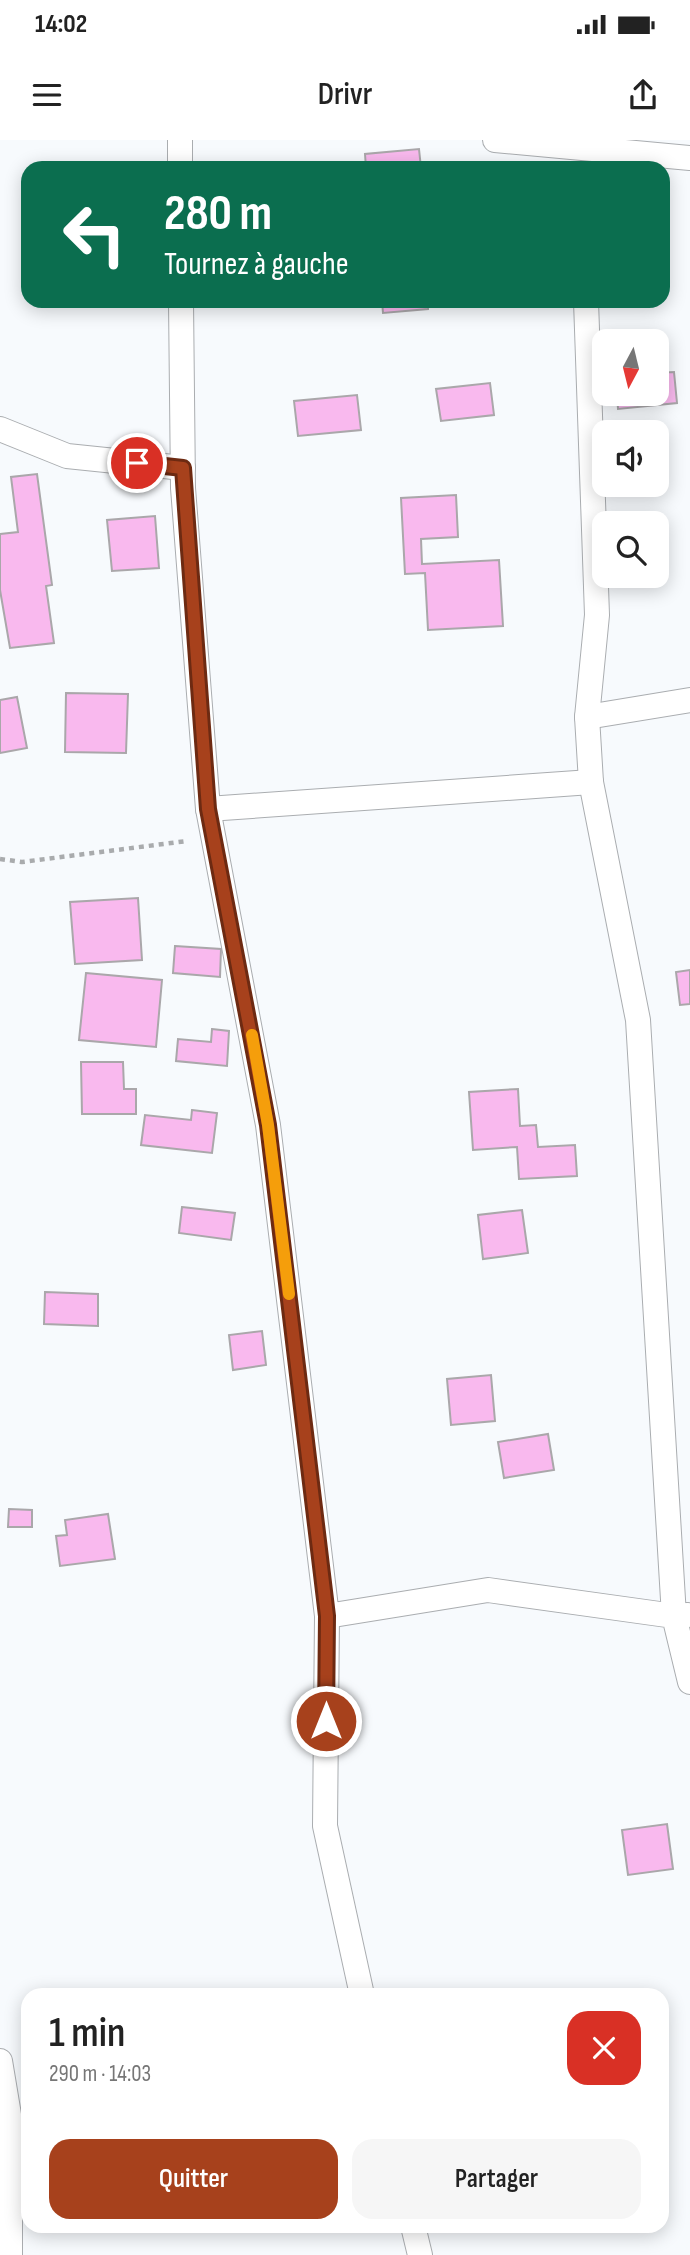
<!DOCTYPE html>
<html lang="fr">
<head>
<meta charset="utf-8">
<style>
  body { margin:0; font-family:"Sofia Sans Condensed",sans-serif; background:#f6f6f6; color:#222; height:100vh; display:flex; flex-direction:column; font-size:26px; white-space:nowrap }
  * { box-sizing:border-box; margin:0 }
  p { font-size:23px; color:#767676 }
  .icon { flex:none; width:38px; height:38px; fill:none; stroke:currentColor; stroke-width:2; stroke-linecap:round; stroke-linejoin:round }
  .map { position:relative; flex:1; overflow:hidden }
  .sheet { position:absolute; left:21px; top:1848px; width:648px; height:245px; display:flex; flex-direction:column; background:#fff; border-radius:21px; box-shadow:0 4px 18px #0003 }
  .sheet>* { flex:none }
  .banner { position:absolute; left:21px; top:21px; width:649px; height:147px; border-radius:21px; box-shadow:0 4px 18px #0003; background:#0b6e4f; color:#fff; overflow:hidden }
  .needle { width:46px; rotate:187deg }
  .buttons { position:absolute; left:592px; top:189px; display:grid; gap:14px }
  .buttons a { display:grid; place-items:center; width:77px; height:77px; border-radius:14px; background:#fff; box-shadow:0 4px 18px #0003; font-size:35px }
  .pin { position:absolute; display:grid; place-items:center; width:60px; height:60px; color:#fff; margin:-30px; border:4px solid #fff; border-radius:50%; box-shadow:0 2px 7px #0007 }
  .me { position:absolute; width:77px; margin:-38px; rotate:0deg; stroke-linejoin:round; filter:drop-shadow(0 0 5px #0008) }
  .turn { display:flex; align-items:center; gap:24px; height:147px; padding:0 28px; font-size:32px }
  .turn .icon { width:91px; height:91px; stroke-width:2.5 }
  .turn b { display:block; font-size:49px; line-height:60px }
  .round { display:grid; place-items:center; flex:none; width:74px; height:74px; border-radius:21px; background:#f6f6f6 }
  .overview { display:flex; align-items:center; justify-content:space-between; height:119px; padding:0 28px }
  h1 { font-size:42px; font-weight:600; line-height:52px }
  .cta { display:flex; gap:14px; margin-top:auto; padding:14px 28px }
  .cta a { flex:1; height:80px; border-radius:21px; background:#a7411c; color:#fff; font-size:28px; font-weight:600; line-height:80px; text-align:center }
  .cta a+a { background:#f6f6f6; color:#222 }
  .status { display:flex; justify-content:space-between; align-items:center; height:49px; padding:0 35px; background:#fff; direction:ltr }
  .status svg { height:19px; fill:currentColor }
  header { display:flex; justify-content:space-between; align-items:center; height:91px; padding:0 28px; background:#fff; font-size:32px; font-weight:600 }
  .map>svg:first-child { display:block }
</style>
</head>
<body>
<div class="status"><b>14:02</b><svg viewBox="0 0 49 12"><path d="M0 12V9h3v3zM5 12V6h3v6zM10 12V3h3v9zM15 12V0h3v12zM26 1h20v11H26zM47 4h2v5h-2z"/></svg></div>
<header><svg class="icon" aria-label="menu" viewBox="0 0 24 24"><path d="M4 6h16M4 12h16M4 18h16"/></svg>Drivr<svg class="icon" aria-label="share" viewBox="0 0 24 24"><path d="M12 15V3M7 8l5-5 5 5M5 13v7h14v-7"/></svg></header>
<div class="map">
<svg width="690" height="2115" viewBox="0 0 690 2115">
  <rect width="100%" height="100%" fill="#f7fafd"/>
  <g fill="#f9b9ee" stroke="#aaa7aa" stroke-width="2">
    <polygon points="419,9 421,28 366,28 365,14"/>
    <polygon points="382,161 428,161 428,169 383,173"/>
    <polygon points="674,232 677,263 618,269 617,254 656,254 656,233"/>
    <polygon points="490,243 494,275 441,281 436,249"/>
    <polygon points="357,255 361,290 298,296 294,261"/>
    <polygon points="37,334 52,445 46,446 54,503 10,508 0,450 0,394 18,392 11,337"/>
    <polygon points="456,355 458,397 421,399 422,424 499,420 503,486 428,490 425,433 405,434 401,358"/>
    <polygon points="155,376 159,428 112,431 107,380"/>
    <polygon points="66,553 128,554 126,613 65,612"/>
    <polygon points="17,557 27,608 0,613 0,560"/>
    <polygon points="138,758 142,820 75,824 70,762"/>
    <polygon points="175,806 221,809 220,837 173,833"/>
    <polygon points="690,830 690,864 680,865 676,832"/>
    <polygon points="86,833 162,840 156,907 79,900"/>
    <polygon points="212,889 229,891 227,926 176,921 178,899 211,902"/>
    <polygon points="81,922 123,922 124,949 136,949 136,974 82,974"/>
    <polygon points="518,949 520,986 536,985 538,1007 575,1005 577,1036 519,1039 517,1007 473,1010 469,952"/>
    <polygon points="192,970 217,973 212,1013 141,1005 145,975 191,980"/>
    <polygon points="182,1067 235,1073 231,1100 179,1093"/>
    <polygon points="522,1070 528,1113 483,1119 478,1075"/>
    <polygon points="45,1152 98,1154 98,1186 44,1184"/>
    <polygon points="262,1191 266,1225 233,1230 229,1195"/>
    <polygon points="491,1235 495,1281 451,1285 447,1239"/>
    <polygon points="548,1294 554,1330 504,1338 498,1302"/>
    <polygon points="9,1369 32,1370 32,1387 8,1387"/>
    <polygon points="108,1374 115,1419 60,1426 56,1396 67,1395 65,1380"/>
    <polygon points="667,1684 673,1729 628,1735 622,1690"/>
  </g>
  <g fill="none" stroke-linecap="round" stroke-linejoin="round">
    <defs>
      <g id="minor">
        <polyline points="180,0 180,28"/>
        <polyline points="495,0 690,18"/>
        <polyline points="181,161 183,348 208,669 268,985 327,1476 488,1450 674,1476 690,1542"/>
        <polyline points="586,161 597,475 587,577 591,642 638,880 674,1476 688,1475"/>
        <polyline points="0,289 67,316 183,328"/>
        <polyline points="587,577 690,560"/>
        <polyline points="208,669 591,642"/>
        <polyline points="327,1476 325,1686 362,1855"/>
        <polyline points="0,1921 10,1981 10,2115"/>
        <polyline points="413,2086 420,2115"/>
      </g>
    </defs>
    <use href="#minor" stroke="#aaadb0" stroke-width="26"/>
    <polyline stroke="#a9abad" stroke-width="4.5" stroke-dasharray="5 5" stroke-linecap="butt" points="0,719 22,722 187,701"/>
    <use href="#minor" stroke="#fff" stroke-width="24"/>
  </g>
  <g fill="none" stroke-linecap="round" stroke-linejoin="round">
    <defs>
      <polyline id="route" points="137,323 183,328 208,669 268,985 327,1476 326,1581"/>
    </defs>
    <use href="#route" stroke="#6d2a12" stroke-width="18"/>
    <use href="#route" stroke="#a7411c" stroke-width="12"/>
    <polyline stroke="#f59e0b" stroke-width="12" points="252,895 268,985 289,1154"/>
  </g>
</svg>
<div class="buttons">
<a><svg class="needle" viewBox="-14 -14 28 28"><path d="M0-13l5 13h-10z" fill="#e53935"/><path d="M0 13l5-13h-10z" fill="#767676"/></svg></a>
<a><svg class="icon" aria-label="sound" viewBox="0 0 24 24"><path d="M4 9h4l5-4v14l-5-4H4zM17 9q2 3 0 6"/></svg></a>
<a><svg class="icon" aria-label="search" viewBox="0 0 24 24"><circle cx="10" cy="10" r="6"/><path d="M15 15l6 6"/></svg></a>
</div>
<div class="pin" style="left:137px;top:323px;background:#d93025"><svg class="icon" aria-label="arrive" viewBox="0 0 24 24"><path d="M6 21V4h12l-3 4 3 4H6"/></svg></div>
<svg class="me" style="left:326px;top:1581px" viewBox="-20 -20 40 40"><circle r="17" fill="#a7411c" stroke="#fff" stroke-width="3"/><path d="M0-11L8 9 0 5-8 9z" fill="#fff"/></svg>
<div class="banner">
<div class="turn"><svg class="icon" aria-label="left" viewBox="0 0 24 24"><path d="M17 20v-9H6M10 6l-5 5 5 5"/></svg><div><b>280 m</b>Tournez à gauche</div></div>
</div>
<section class="sheet">
<div class="overview"><div><h1>1 min</h1><p>290 m · 14:03</p></div><a class="round" style="background:#d93025;color:#fff"><svg class="icon" aria-label="close" viewBox="0 0 24 24"><path d="M6 6l12 12M18 6L6 18"/></svg></a></div>
<div class="cta"><a>Quitter</a><a>Partager</a></div>
</section>
</div>
</body>
</html>
